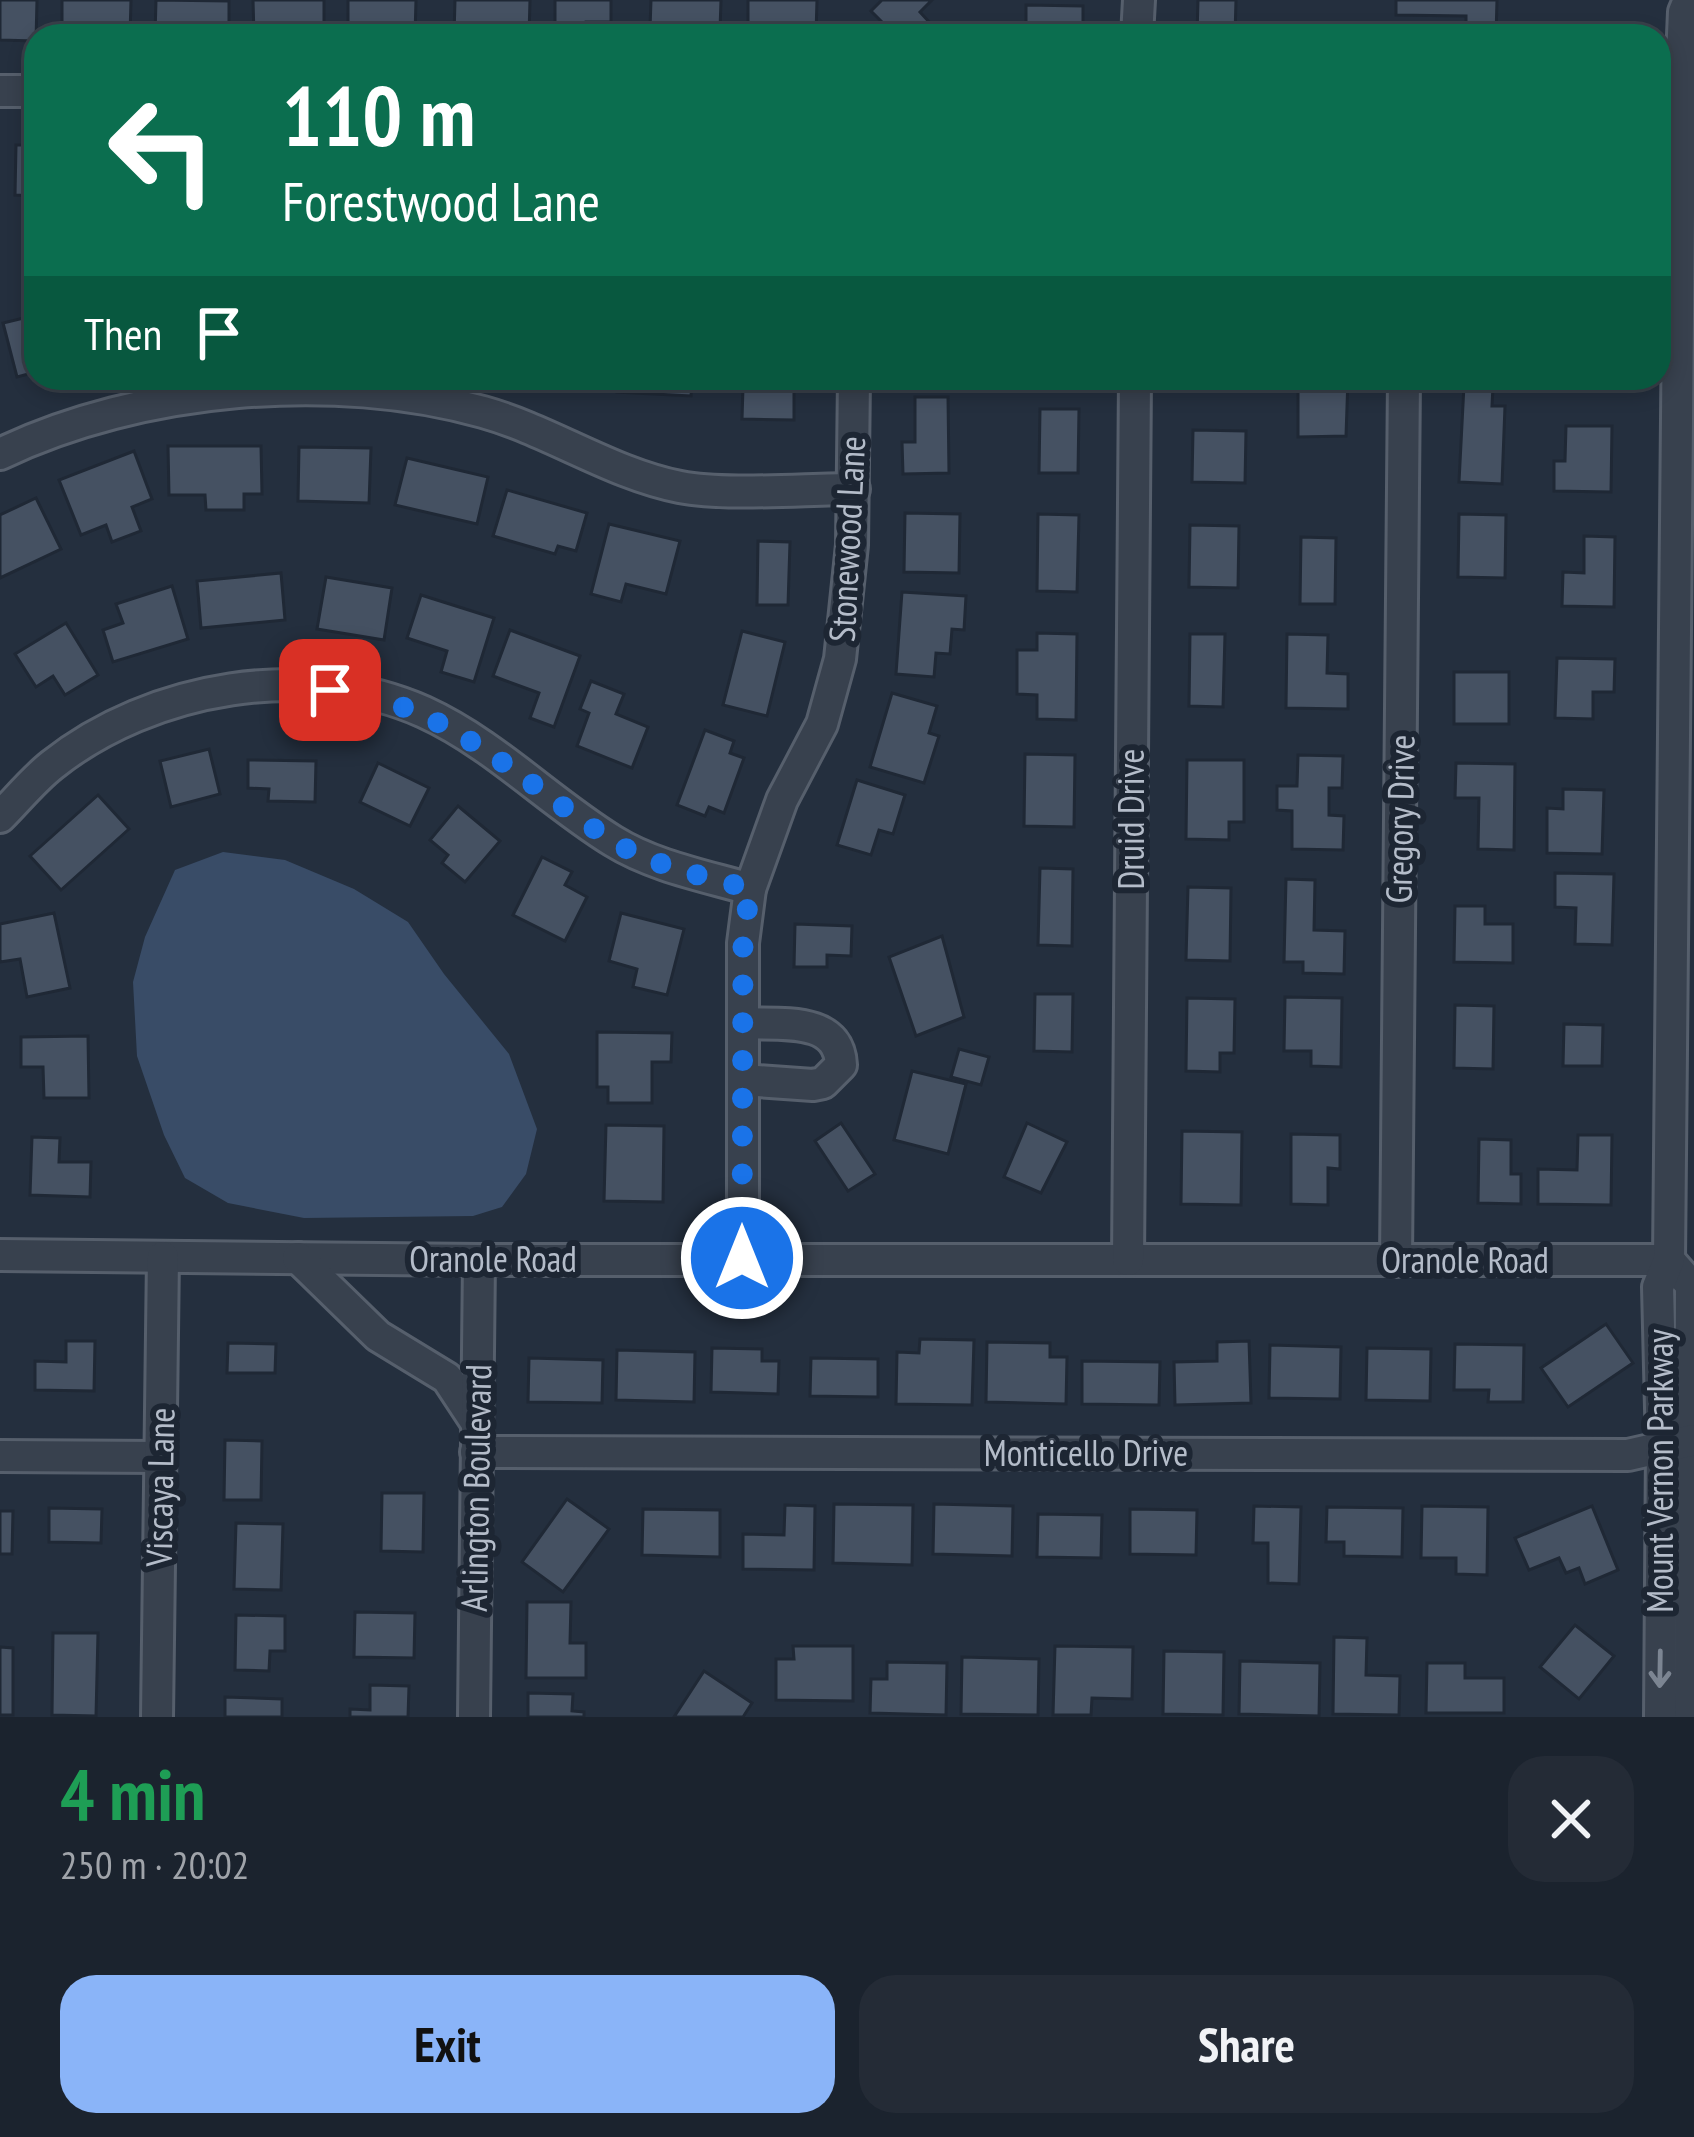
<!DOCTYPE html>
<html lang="en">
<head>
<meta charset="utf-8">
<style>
  body { margin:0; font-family:"PT Sans Narrow",sans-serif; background:#242b36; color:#f1f3f6; height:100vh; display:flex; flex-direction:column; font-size:45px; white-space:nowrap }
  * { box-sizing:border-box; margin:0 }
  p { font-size:39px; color:#a0a4aa }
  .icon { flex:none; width:66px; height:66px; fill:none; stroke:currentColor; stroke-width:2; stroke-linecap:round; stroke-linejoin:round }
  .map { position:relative; height:1717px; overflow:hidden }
  .panel { display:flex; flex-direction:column; background:#1b232e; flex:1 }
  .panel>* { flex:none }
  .banner { position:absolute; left:24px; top:24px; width:1647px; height:366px; border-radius:36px; box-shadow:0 6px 18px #0003,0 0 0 3px #39404a; background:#0b6e4f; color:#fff; overflow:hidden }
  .pin { position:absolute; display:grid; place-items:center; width:102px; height:102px; color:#fff; margin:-51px; border-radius:24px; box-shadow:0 6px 18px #0006 }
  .me { position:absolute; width:132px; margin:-66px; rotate:0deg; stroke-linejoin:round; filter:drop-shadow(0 0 9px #0008) }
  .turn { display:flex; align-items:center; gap:42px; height:252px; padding:0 60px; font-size:54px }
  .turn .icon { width:156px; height:156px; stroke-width:2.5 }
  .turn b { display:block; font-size:84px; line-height:102px }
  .then { display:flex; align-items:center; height:114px; padding:0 60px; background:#0003; gap:24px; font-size:45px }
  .round { display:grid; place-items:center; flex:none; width:126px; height:126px; border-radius:36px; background:#242b36 }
  .summary { display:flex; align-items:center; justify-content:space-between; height:204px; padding:0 60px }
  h1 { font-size:72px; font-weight:600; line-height:90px; color:#1e9e55 }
  .primary-button { display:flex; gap:24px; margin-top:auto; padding:24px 60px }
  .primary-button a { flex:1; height:138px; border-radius:36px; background:#8ab4f8; color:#111; font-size:48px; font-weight:600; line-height:138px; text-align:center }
  .primary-button a+a { background:#242b36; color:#f1f3f6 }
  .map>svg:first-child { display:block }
</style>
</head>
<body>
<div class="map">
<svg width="1694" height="1717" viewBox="0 0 1694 1717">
  <rect width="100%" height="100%" fill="#242f3e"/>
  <polygon fill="#394c67" points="223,852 285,860 354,889 408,922 444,974 509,1054 537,1129 526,1174 502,1207 473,1216 304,1218 228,1203 185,1178 164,1135 137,1056 133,982 145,937 175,870"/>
  <g fill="#455162" stroke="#1f2835" stroke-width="3">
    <polygon points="0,0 37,0 36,41 0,40"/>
    <polygon points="62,0 131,0 130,36 62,36"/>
    <polygon points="156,0 229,1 229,36 155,36"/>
    <polygon points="253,0 324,0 324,36 254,36"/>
    <polygon points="348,0 416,0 415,36 348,36"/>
    <polygon points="455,0 530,0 529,36 454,36"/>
    <polygon points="555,0 611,0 611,22 586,22 585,36 555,36"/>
    <polygon points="651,0 721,0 720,30 650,29"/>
    <polygon points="748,0 817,0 816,34 748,33"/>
    <polygon points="882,0 932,0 920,12 931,24 919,36 896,36 871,11"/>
    <polygon points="1198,0 1236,0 1235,36 1197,36"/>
    <polygon points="1396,0 1497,0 1496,36 1466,36 1466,16 1396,15"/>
    <polygon points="1026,5 1083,6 1083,36 1026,36"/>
    <polygon points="16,145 36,145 36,196 15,195"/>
    <polygon points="36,315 36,372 17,377 3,323"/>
    <polygon points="617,378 692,378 691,396 617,392"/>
    <polygon points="1298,378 1348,378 1346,436 1298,437"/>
    <polygon points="1464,385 1493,386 1492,406 1505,406 1502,484 1459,482"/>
    <polygon points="743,387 794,387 794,420 742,419"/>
    <polygon points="915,397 948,397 949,473 903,474 902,442 915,442"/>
    <polygon points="1040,409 1079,409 1078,473 1039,473"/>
    <polygon points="1566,426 1612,426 1611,492 1554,491 1554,461 1565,461"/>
    <polygon points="1193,430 1246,431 1245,483 1192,482"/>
    <polygon points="168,446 261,446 262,494 244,494 244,510 206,510 205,495 169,495"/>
    <polygon points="299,447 371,448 369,503 298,501"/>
    <polygon points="134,451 152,499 132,507 141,531 112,542 106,525 81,535 59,480"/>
    <polygon points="407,458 488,477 477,524 395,505"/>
    <polygon points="507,490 587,513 576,551 558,546 555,554 493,536"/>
    <polygon points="36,498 61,549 0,578 0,515"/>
    <polygon points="905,513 960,514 959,573 904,572"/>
    <polygon points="1038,514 1079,515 1077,592 1037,591"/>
    <polygon points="1459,514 1506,515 1505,578 1458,577"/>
    <polygon points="609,524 680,541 666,594 626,584 621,602 591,594"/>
    <polygon points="1190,525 1239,526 1238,588 1189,587"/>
    <polygon points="1584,536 1615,537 1614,607 1562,606 1563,572 1584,573"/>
    <polygon points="1301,537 1336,538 1335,604 1300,604"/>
    <polygon points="758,541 790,542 788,605 757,605"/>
    <polygon points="281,573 285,620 201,628 197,581"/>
    <polygon points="326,577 392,588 384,640 317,629"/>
    <polygon points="172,586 188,639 113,662 103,630 123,623 116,604"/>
    <polygon points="902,592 966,596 964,630 952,629 950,654 936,653 934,677 896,674"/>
    <polygon points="421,595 494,618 474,682 441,672 447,651 407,638"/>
    <polygon points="66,623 98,675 65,695 53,676 36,687 15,654"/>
    <polygon points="510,630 580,656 554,727 530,718 539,693 493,676"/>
    <polygon points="742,631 785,642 767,716 723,705"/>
    <polygon points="1037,633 1077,634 1076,720 1037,719 1037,695 1017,694 1017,650 1037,650"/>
    <polygon points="1190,634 1225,634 1223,707 1189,706"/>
    <polygon points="1287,634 1328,635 1327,673 1348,674 1348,709 1286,708"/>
    <polygon points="1557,658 1615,659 1614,692 1593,692 1593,719 1555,718"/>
    <rect x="1454" y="672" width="55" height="52"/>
    <polygon points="591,681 624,694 616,714 648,727 632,768 577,746 589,713 580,709"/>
    <polygon points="892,693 937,706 929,733 939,736 924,783 870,767"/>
    <polygon points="705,730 734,741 730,753 744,758 724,813 709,807 705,816 677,805"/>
    <polygon points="209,749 220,794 171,807 160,761"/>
    <polygon points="1025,754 1075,755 1074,827 1024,826"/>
    <polygon points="1298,755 1343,756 1342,788 1329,788 1329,815 1344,816 1343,850 1292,849 1292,811 1277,810 1277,786 1297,786"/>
    <polygon points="248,760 316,761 315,802 268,801 269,789 248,788"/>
    <polygon points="1187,760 1244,760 1244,822 1229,822 1229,840 1186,839"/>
    <polygon points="378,763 429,788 410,826 360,802"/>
    <polygon points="1456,763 1515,764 1514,850 1478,849 1479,798 1455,798"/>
    <polygon points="857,780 905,795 893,834 879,830 871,855 837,845"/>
    <polygon points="1563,789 1604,790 1602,854 1547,853 1547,808 1563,809"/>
    <polygon points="98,795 129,829 61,890 30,856"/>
    <polygon points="458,806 500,841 465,882 442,863 448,855 430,840"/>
    <polygon points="542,857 572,872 565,885 587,897 565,941 513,915"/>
    <polygon points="1040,868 1073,869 1072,946 1038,945"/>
    <polygon points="1555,873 1614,874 1612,945 1575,944 1576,908 1555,907"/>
    <polygon points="1286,879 1315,880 1314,930 1345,931 1344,974 1303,973 1303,962 1284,962"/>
    <polygon points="1188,887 1231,888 1230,961 1186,960"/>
    <polygon points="1455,906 1485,906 1485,924 1513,924 1513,963 1454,962"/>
    <polygon points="54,913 70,988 27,997 20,959 0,962 0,924"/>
    <polygon points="621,913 684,929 667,995 633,987 637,969 609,961"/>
    <polygon points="795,924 852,926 851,956 827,955 827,967 794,967"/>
    <polygon points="942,936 964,1017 916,1036 889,957"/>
    <polygon points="1035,994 1073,994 1072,1052 1034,1051"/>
    <polygon points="1285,997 1342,998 1341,1067 1311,1066 1311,1051 1284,1051"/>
    <polygon points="1187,998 1235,999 1234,1053 1220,1053 1220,1072 1186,1071"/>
    <polygon points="1455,1005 1494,1006 1493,1069 1454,1068"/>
    <polygon points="1564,1024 1603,1025 1602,1066 1563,1066"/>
    <polygon points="597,1032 672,1033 671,1062 652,1062 652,1103 608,1103 608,1087 597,1087"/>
    <polygon points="88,1036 89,1098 44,1098 43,1067 21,1067 21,1037"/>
    <polygon points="959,1049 989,1057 981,1085 951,1077"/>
    <polygon points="912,1071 966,1084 948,1154 894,1140"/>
    <polygon points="841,1123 875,1174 848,1191 815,1141"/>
    <polygon points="1027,1123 1067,1142 1041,1193 1004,1177"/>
    <polygon points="606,1125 664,1126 663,1202 604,1201"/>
    <polygon points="1182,1131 1242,1132 1241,1205 1181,1204"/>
    <polygon points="1291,1134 1340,1135 1340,1169 1328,1168 1328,1205 1291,1204"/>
    <polygon points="1578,1135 1612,1135 1611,1205 1538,1204 1538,1169 1577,1170"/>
    <polygon points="32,1137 60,1138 59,1162 91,1162 90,1197 30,1195"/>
    <polygon points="1479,1139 1511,1140 1511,1174 1521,1174 1521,1204 1478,1203"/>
    <polygon points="1606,1324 1633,1363 1568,1407 1541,1368"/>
    <polygon points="920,1339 974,1340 972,1405 896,1404 897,1352 919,1353"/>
    <polygon points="66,1341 95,1341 94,1391 35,1390 35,1361 66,1362"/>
    <polygon points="1249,1341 1251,1403 1175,1405 1174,1362 1217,1361 1217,1342"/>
    <polygon points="987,1342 1050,1343 1050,1357 1067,1357 1066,1404 986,1402"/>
    <polygon points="228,1343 276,1344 275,1373 227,1373"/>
    <polygon points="1455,1344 1524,1345 1523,1402 1488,1402 1489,1390 1454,1390"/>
    <polygon points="1270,1345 1341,1347 1340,1399 1269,1398"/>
    <polygon points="712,1348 762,1349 762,1361 779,1361 778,1394 711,1392"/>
    <polygon points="1367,1348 1431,1349 1430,1401 1366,1400"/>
    <polygon points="617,1350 695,1352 694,1402 616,1400"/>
    <polygon points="529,1358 603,1360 602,1403 528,1402"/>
    <polygon points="811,1358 878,1359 878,1397 810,1396"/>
    <polygon points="1082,1361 1160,1362 1159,1405 1082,1404"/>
    <polygon points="225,1440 262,1441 261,1500 224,1500"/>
    <polygon points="382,1493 424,1493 423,1552 381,1551"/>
    <polygon points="567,1499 609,1529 563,1592 522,1562"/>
    <polygon points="834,1504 913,1505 912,1565 833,1563"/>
    <polygon points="934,1504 1013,1506 1012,1556 933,1554"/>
    <polygon points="785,1505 815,1506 814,1570 743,1569 743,1534 784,1535"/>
    <polygon points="1254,1506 1301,1507 1299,1584 1268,1583 1268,1543 1253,1543"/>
    <polygon points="1422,1506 1488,1507 1487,1575 1456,1574 1456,1558 1421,1558"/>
    <polygon points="1592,1506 1618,1570 1585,1584 1579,1568 1566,1573 1559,1558 1529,1570 1515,1538"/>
    <polygon points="1327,1507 1403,1508 1402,1557 1344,1556 1344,1542 1326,1542"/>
    <polygon points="49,1508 102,1509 101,1543 49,1542"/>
    <polygon points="643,1509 720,1510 720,1557 642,1555"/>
    <polygon points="1130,1509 1197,1510 1196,1555 1130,1554"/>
    <polygon points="0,1511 13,1511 12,1554 0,1554"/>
    <polygon points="1038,1514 1102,1515 1101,1558 1037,1557"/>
    <polygon points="236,1523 283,1524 281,1590 234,1589"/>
    <polygon points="527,1602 571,1602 570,1643 586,1643 586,1678 526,1678"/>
    <polygon points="355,1612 415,1613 414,1658 354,1657"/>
    <polygon points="236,1615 285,1616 285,1651 270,1651 269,1671 235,1670"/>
    <polygon points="1575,1625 1614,1656 1579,1699 1540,1667"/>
    <polygon points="53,1633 98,1633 96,1716 52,1715"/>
    <polygon points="1334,1637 1367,1638 1366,1675 1400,1676 1399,1715 1333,1714"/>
    <polygon points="793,1646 853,1646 853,1701 776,1700 776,1659 794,1659"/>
    <polygon points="1055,1646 1133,1647 1132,1699 1092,1698 1091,1715 1053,1715"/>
    <polygon points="0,1647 13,1648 13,1715 0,1715"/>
    <polygon points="1164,1651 1224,1652 1223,1715 1163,1714"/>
    <polygon points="962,1657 1039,1659 1038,1715 961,1714"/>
    <polygon points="1240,1661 1320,1663 1319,1716 1239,1714"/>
    <polygon points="887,1662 947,1663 946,1715 870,1713 871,1679 887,1679"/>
    <polygon points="1427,1663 1465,1663 1465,1678 1504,1678 1504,1713 1426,1713"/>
    <polygon points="704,1671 752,1703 743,1717 674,1717"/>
    <polygon points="370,1685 409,1686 408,1717 350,1717 350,1709 370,1710"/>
    <polygon points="528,1693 573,1694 572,1711 584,1712 584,1717 528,1717"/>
    <polygon points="225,1697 282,1699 282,1717 225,1717"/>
  </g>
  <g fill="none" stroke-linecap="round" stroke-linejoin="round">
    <defs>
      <g id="minor">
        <polyline points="1137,36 1139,0"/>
        <polyline points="0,91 36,91"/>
        <path d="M0,454c139,-67 334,-84 483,-42 68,19 127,61 197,75 46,9 124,2 174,2"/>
        <path d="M0,817c17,-17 33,-37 52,-52 99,-79 255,-105 372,-53 70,32 124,89 189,129 40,25 92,35 137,48"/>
        <path d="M743,1080l70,5 10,-2 18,-18c-2,-49 -61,-40 -98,-42"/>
        <polyline points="0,1255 479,1260 1669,1260"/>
        <polyline points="298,1258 378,1336 447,1378 476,1422"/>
        <polyline points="743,1259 743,943 750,889 782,800 822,724 840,659 852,545 854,378"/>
        <polyline points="1128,1260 1135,378"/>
        <polyline points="1669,1260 1691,1285 1690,1717"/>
        <polyline points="1396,1261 1404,378"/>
        <polyline points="476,1452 1628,1455 1694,1440"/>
        <polyline points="0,1456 160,1457"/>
        <polyline points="157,1717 163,1257"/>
        <polyline points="474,1717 479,1260"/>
        <polyline points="1660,1717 1662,1448 1658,1287 1669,1260 1680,104 1684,12 1689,0"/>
      </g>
    </defs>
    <use href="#minor" stroke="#565f6c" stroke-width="36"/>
    <use href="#minor" stroke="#38414e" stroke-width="30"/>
  </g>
  <defs><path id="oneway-shaft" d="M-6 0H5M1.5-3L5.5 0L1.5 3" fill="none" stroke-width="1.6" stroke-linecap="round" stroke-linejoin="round" transform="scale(3)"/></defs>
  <use stroke="#7c8592" href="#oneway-shaft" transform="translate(1660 1669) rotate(91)"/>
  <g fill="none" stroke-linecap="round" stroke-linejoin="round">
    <path stroke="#1a73e8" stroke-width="21" stroke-dasharray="0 37.8" d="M330,690c115,11 189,90 281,150 41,26 93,36 139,49l-7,54 -1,315"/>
  </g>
  <g text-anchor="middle" stroke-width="12" stroke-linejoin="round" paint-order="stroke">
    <g font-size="36" fill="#b4bcc9" stroke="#1d2633">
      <text transform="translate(847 539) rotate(-87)" y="13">Stonewood Lane</text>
      <text transform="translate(1131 819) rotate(-90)" y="13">Druid Drive</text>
      <text transform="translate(1400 819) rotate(-89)" y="13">Gregory Drive</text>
      <text x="493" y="1272">Oranole Road</text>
      <text x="1465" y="1273">Oranole Road</text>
      <text x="1086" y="1466">Monticello Drive</text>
      <text transform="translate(1660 1471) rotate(-90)" y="13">Mount Vernon Parkway</text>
      <text transform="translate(160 1487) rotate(-89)" y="13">Viscaya Lane</text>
      <text transform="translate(476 1488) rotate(-89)" y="13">Arlington Boulevard</text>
    </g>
  </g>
</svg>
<div class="pin" style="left:330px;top:690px;background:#d93025"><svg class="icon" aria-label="arrive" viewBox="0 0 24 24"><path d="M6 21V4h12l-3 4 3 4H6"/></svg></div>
<svg class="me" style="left:742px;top:1258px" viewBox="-20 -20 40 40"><circle r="17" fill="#1a73e8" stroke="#fff" stroke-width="3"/><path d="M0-11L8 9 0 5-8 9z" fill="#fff"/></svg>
<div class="banner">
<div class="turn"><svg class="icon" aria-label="left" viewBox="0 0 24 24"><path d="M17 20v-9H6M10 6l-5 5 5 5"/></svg><div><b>110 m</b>Forestwood Lane</div></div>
<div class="then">Then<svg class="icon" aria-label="arrive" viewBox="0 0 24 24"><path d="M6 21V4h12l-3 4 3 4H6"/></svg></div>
</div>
</div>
<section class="panel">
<div class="summary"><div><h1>4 min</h1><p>250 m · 20:02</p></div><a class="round"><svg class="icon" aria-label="close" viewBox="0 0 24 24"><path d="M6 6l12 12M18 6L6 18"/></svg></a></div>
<div class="primary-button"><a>Exit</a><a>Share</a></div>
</section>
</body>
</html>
